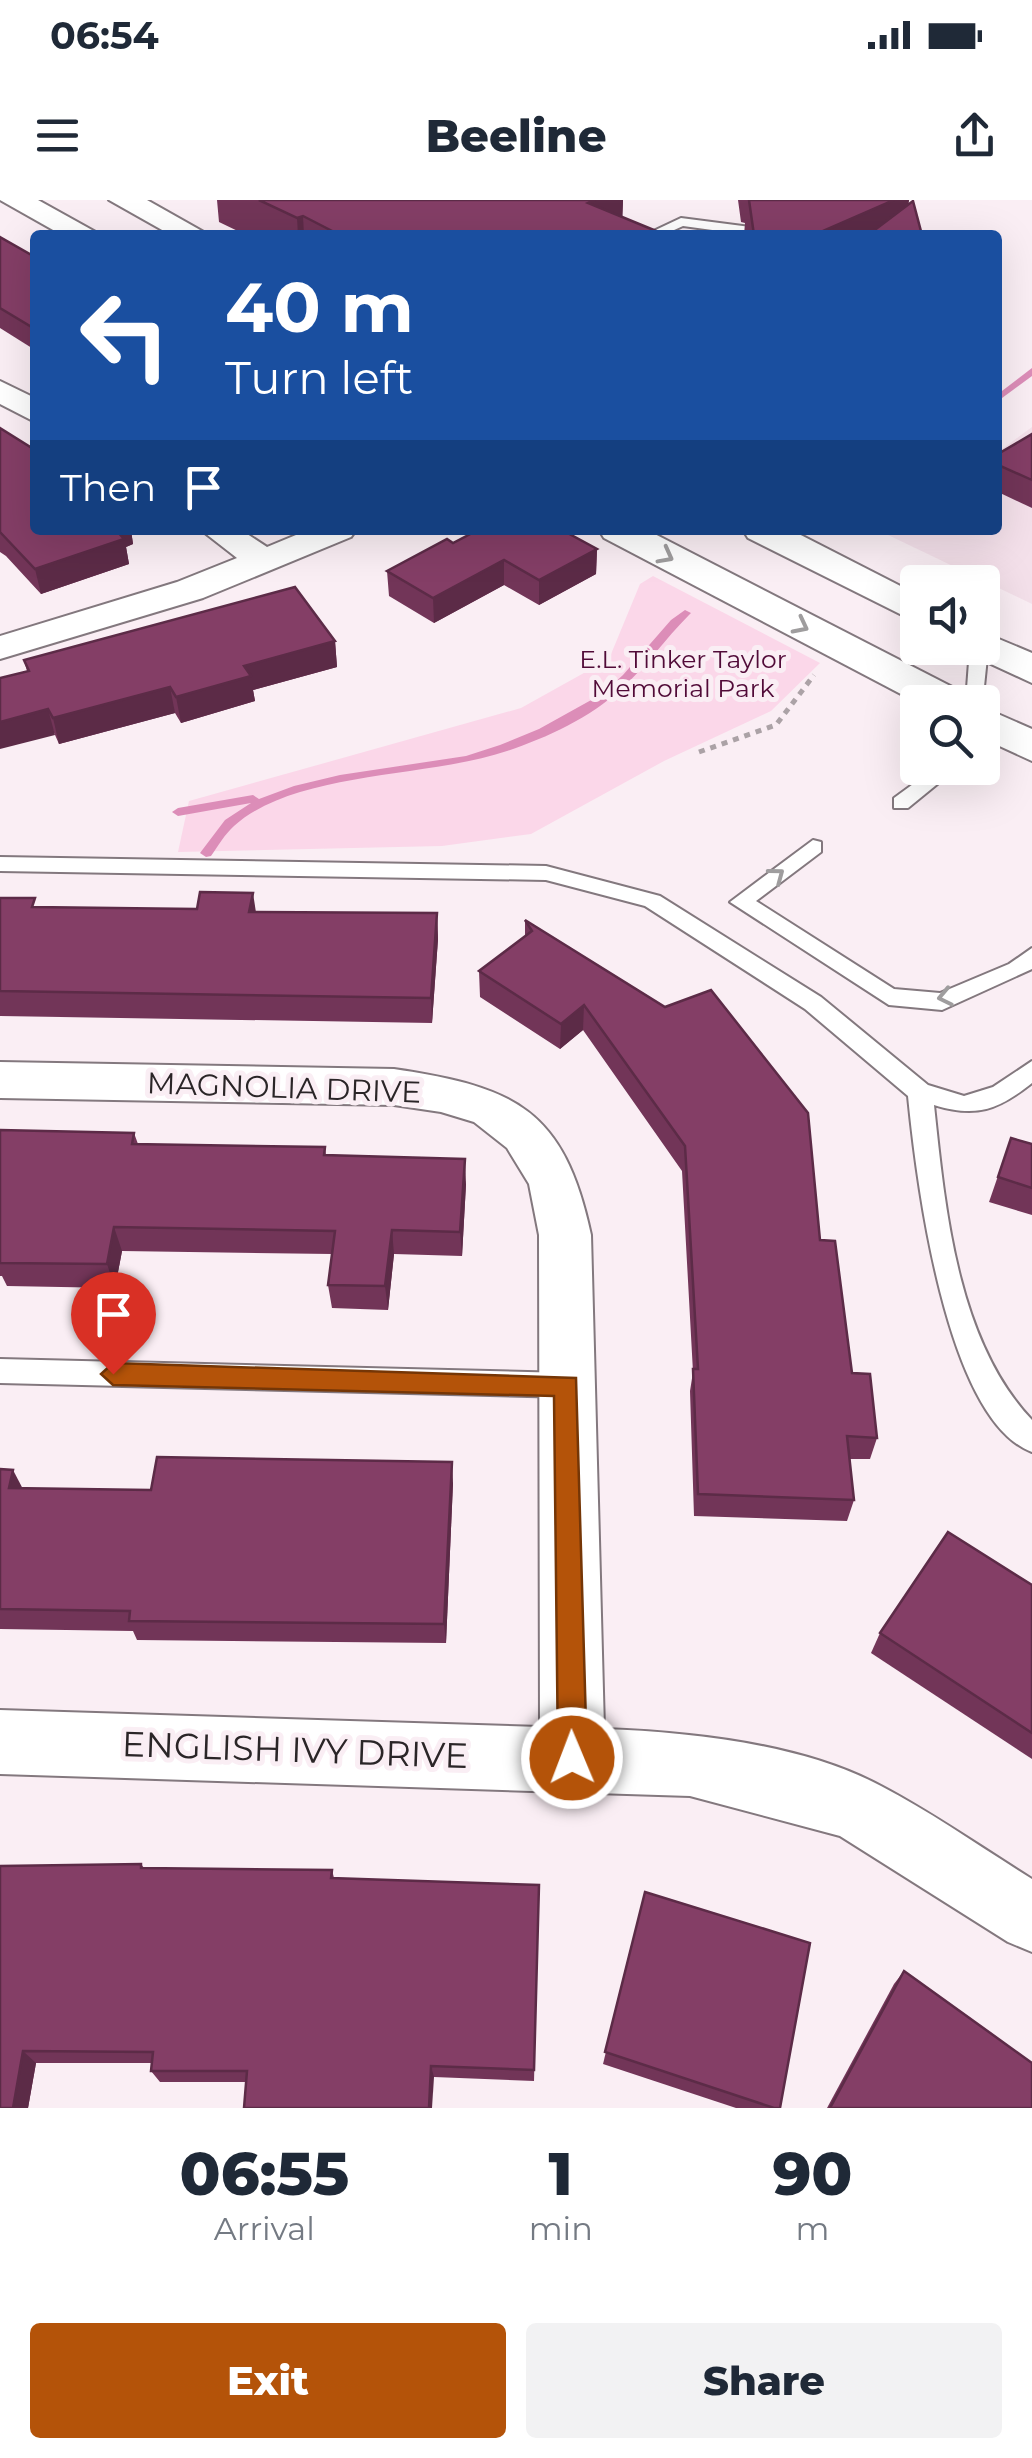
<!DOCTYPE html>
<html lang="en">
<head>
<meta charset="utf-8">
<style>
  body { margin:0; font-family:Montserrat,sans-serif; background:#f2f2f3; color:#1f2937; height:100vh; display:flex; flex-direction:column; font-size:38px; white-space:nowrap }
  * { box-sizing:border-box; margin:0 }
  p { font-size:32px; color:#747a83 }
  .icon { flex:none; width:55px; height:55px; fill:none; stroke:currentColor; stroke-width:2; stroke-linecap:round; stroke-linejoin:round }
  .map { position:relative; height:1908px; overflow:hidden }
  .drawer { display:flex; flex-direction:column; background:#fff; flex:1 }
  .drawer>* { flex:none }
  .hud { position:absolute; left:30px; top:30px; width:972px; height:305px; border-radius:10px; box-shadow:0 10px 40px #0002; background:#1a4fa0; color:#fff; overflow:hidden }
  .fabs { position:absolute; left:900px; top:365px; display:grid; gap:20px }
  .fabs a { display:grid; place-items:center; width:100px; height:100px; border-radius:10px; background:#fff; box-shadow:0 10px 40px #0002; font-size:50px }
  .pin { position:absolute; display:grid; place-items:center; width:85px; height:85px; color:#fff; margin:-102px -42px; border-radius:50% 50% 50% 0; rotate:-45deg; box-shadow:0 0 10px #0007 }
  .pin .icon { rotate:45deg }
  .me { position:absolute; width:110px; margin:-55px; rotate:359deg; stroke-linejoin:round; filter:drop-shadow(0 0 8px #0008) }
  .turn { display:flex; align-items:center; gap:35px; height:210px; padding:0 30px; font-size:45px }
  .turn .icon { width:130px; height:130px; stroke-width:2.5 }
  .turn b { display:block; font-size:70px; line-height:85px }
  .then { display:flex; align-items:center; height:95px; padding:0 30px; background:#0003; gap:20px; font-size:38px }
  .eta { display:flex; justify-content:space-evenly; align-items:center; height:170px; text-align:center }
  .eta b { font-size:60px; font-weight:800; line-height:70px }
  .primary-button { display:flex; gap:20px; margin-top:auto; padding:20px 30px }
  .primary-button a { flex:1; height:115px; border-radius:10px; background:#b45309; color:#fff; font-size:40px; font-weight:800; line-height:115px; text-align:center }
  .primary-button a+a { background:#f2f2f3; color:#1f2937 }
  .status { display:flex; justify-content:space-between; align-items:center; height:70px; padding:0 50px; background:#fff; direction:ltr }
  .status svg { height:28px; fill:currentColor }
  header { display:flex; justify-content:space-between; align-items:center; height:130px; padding:0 30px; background:#fff; font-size:45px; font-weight:800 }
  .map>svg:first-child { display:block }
</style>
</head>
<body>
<div class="status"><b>06:54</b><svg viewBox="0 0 49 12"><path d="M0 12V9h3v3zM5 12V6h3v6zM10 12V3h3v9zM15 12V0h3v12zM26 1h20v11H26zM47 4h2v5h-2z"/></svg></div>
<header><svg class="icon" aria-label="menu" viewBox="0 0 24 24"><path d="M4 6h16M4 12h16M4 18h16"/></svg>Beeline<svg class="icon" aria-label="share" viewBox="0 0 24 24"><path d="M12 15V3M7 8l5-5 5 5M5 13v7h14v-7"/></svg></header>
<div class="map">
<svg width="1032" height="1908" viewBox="0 0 1032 1908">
  <rect width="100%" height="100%" fill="#faeef4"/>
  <polygon fill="#f4e0ea" points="1032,227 1032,404 886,334 998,330 998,252"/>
  <polygon fill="#fbd7e9" points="653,376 820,463 771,511 664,561 531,634 442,646 178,652 189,601 521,508 609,459 640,384"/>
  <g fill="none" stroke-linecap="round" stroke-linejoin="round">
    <g fill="#dc8db8" fill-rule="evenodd">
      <polygon points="1032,168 1032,176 998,201 998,194"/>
      <path d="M685,410l6,3 -2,2c-24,24 -43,52 -68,74 -31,29 -75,49 -114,62 -79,27 -212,20 -273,75 -9,8 -16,20 -23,30l-5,1 -6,-4 25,-33 26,-17 -73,13 -6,-4 6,-4 75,-13 6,4 35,-13 46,-11 126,-19 34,-11 39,-16 63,-35 21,-19 48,-55z"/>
    </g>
    <defs>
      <g id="lane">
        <polygon points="681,18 781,31 788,35 749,35 683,26 663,35 645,35"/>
        <polygon points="982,443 988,448 982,506 982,502 966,502 970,448 982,448"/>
        <polygon points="935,568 957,568 908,608 894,608 894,598"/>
        <polygon points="813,640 821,642 821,652 756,701 894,789 940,793 1009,764 1032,748 1032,769 942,810 889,805 730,702"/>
        <path d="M0,657l546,9 114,30 161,101 107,88 36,11 29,-9 39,-26v22c-34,27 -56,35 -98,22 11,104 23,236 98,315v32c-87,-32 -116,-276 -124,-356l-103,-87 -160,-103 -99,-26 -546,-9z"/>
        <polygon points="0,1159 567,1173 577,1176 581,1185 577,1194 567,1197 0,1183"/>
      </g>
      <g id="street">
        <polygon points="0,181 35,198 35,222 0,204"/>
        <polygon points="201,330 241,330 267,347 308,330 356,330 351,337 203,398 0,459 0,436 177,382 237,358"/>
        <path d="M0,862l394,7c121,18 170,40 197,166l13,494c86,3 199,15 277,57 52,27 101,62 151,93v73l-24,-10 -168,-106 -150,-40 -690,-22v-64l540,17 -1,-492 -10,-51 -22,-36 -33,-26 -33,-10 -47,-7 -394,-7z"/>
      </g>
      <g id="primary">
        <polygon points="0,0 38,0 101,35 62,35"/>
        <polygon points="109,0 147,0 209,35 171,35"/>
        <polygon points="599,330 647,330 964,493 970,502 918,503 604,338"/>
        <polygon points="743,330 791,330 918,395 918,423 748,338"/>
        <polygon points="982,432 1032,453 1032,483 967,453 964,448 982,448"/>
        <polygon points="982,507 1032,529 1032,561 982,538"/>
      </g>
    </defs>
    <use href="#lane" stroke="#83787e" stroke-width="4"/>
    <use href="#street" stroke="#83787e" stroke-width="4"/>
    <use href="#primary" stroke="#83787e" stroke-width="4"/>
    <polyline stroke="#aba2a6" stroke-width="5" stroke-dasharray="6 6" stroke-linecap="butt" points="699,552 776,525 814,475"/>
    <use href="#lane" fill="#fff" fill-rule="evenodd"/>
    <use href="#street" fill="#fff" fill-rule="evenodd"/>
    <use href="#primary" fill="#fff" fill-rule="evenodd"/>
  </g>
  <g fill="#723558">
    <polygon points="217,0 623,0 622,17 666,35 246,35 219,22"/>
    <polygon points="738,0 909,0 908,5 922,35 744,35 745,23 741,22"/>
    <polygon points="0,37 35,57 35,150 0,128"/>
    <polygon points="0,228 35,330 131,330 133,344 126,347 129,364 41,394 6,356 0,352"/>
    <polygon points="1032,234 1032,308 998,292 998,254"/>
    <polygon points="453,343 597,349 596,374 539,405 504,385 434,423 389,396 387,371"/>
    <polygon points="335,441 337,467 253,490 255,501 181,523 175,513 59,544 27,471 24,460"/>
    <polygon points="0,698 38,707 256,712 437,713 438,739 432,823 0,816"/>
    <polygon points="525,720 820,1040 852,1173 877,1238 870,1259 850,1259 854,1300 847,1321 694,1316 690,1191 693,1172 682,971 583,830 560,849 480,797 479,771 525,736"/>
    <polygon points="0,930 134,933 138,944 325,947 326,956 466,984 462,1056 394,1054 388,1110 332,1108 328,1085 332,1054 122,1051 115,1088 7,1086 2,1076 0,1076"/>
    <polygon points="1011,938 1032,944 1032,1015 989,1002"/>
    <polygon points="0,1269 22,1288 151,1290 453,1283 446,1443 137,1440 133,1431 0,1429"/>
    <polygon points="1032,1385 1032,1559 871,1453 880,1433"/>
    <polygon points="141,1664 144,1668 332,1670 334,1678 539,1685 534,1881 434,1877 246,1882 160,1882 151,1871 152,1863 36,1863 28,1908 0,1908 0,1666"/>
    <polygon points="645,1692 780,1908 736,1908 603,1864"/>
    <polygon points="904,1771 1032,1908 827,1908 894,1784"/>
  </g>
  <g fill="#5c2b47">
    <polygon points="595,0 623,0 622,32 588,3"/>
    <polygon points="894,0 909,0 903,35 814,35"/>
    <polygon points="303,16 304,35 298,35 297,18"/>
    <polygon points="112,330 131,330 133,344 126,347 129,364 41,394 35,369"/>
    <polygon points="597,349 596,374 539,405 539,380"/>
    <polygon points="504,360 504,385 434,423 433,398"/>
    <polygon points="335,441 337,467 253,490 255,501 181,523 176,497 244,466"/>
    <polygon points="170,487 175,513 59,544 53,518"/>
    <polygon points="48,509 55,535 0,549 0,522"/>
    <polygon points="253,693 257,719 249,712"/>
    <polygon points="437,713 438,739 432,823 431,798"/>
    <polygon points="584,805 583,830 560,849 561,824"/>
    <polygon points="465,959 466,984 462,1056 460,1032"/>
    <polygon points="114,1027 122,1051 115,1088 107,1064"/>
    <polygon points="392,1030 394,1054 388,1110 385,1086"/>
    <polygon points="452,1262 453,1283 446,1443 444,1424"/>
    <polygon points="13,1270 24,1291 9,1288"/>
    <polygon points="23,1851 36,1863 28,1908 13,1908"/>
    <polygon points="431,1866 434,1877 432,1908 429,1908"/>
  </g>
  <g fill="#843e66" stroke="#5c2b47" stroke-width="2.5">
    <polygon points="259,0 595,0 588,3 666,35 340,35 303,16 297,18"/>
    <polygon points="749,0 894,0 814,35 754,35"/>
    <polygon points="913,1 922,35 868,35"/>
    <polygon points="0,37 35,57 35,129 0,108"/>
    <polygon points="0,228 35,250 35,330 116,330 124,339 35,369 0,332"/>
    <polygon points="1032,234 1032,280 998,265 998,254"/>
    <polygon points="478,330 562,330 597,349 539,380 504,360 433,398 387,371 447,339 453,343"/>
    <polygon points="295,387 335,441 244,466 251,476 176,497 170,487 53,518 48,509 0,522 0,478 29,471 24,460"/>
    <polygon points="200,692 253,693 249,712 437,713 431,798 0,791 0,698 35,698 32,707 197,709"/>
    <polygon points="525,720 665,807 711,790 808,913 820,1040 835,1041 852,1173 870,1174 877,1238 847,1236 854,1300 698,1294 693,1169 698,1169 685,946 584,805 561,824 479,771 532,731"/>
    <polygon points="0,930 134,933 132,944 325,947 324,955 465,959 460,1032 392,1030 385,1086 328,1085 335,1031 114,1027 107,1064 0,1063"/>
    <polygon points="1011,938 1032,944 1032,988 998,977"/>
    <polygon points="157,1257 452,1262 444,1424 129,1421 130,1411 0,1409 0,1269 13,1270 9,1288 151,1290"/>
    <polygon points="948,1332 1032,1385 1032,1533 880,1433"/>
    <polygon points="141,1664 141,1668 332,1670 331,1678 539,1685 534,1870 431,1866 429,1908 244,1908 247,1871 151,1871 153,1852 23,1851 13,1908 0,1908 0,1666"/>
    <polygon points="645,1692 810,1743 780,1908 774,1908 605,1852"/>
    <polygon points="904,1771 1032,1863 1032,1908 830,1908"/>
  </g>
  <defs><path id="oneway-chevron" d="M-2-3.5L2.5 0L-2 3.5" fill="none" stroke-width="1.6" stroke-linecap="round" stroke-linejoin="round" transform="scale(2.5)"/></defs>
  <g stroke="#9f9d9e">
    <use href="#oneway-chevron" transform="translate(666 356) rotate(28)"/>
    <use href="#oneway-chevron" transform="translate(801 426) rotate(27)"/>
    <use href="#oneway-chevron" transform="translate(777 675) rotate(-37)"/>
    <use href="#oneway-chevron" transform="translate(945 797) rotate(168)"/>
  </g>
  <polygon fill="#b45309" stroke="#753606" stroke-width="2.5" points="113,1163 576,1178 587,1558 583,1568 572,1572 562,1568 558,1558 554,1196 113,1185 101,1174"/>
  <g text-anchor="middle" stroke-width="10" stroke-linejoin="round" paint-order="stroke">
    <g font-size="25" fill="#510b38" stroke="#faeef4">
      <text x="683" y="468">E.L. Tinker Taylor<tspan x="683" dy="29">Memorial Park</tspan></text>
    </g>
    <g font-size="30" fill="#2a2527" stroke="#faeef4">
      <text transform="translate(284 888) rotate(2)" y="10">MAGNOLIA DRIVE</text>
    </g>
    <g font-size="35" fill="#2a2527" stroke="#faeef4">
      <text transform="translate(295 1550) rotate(2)" y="12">ENGLISH IVY DRIVE</text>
    </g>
  </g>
</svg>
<div class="fabs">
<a><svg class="icon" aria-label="sound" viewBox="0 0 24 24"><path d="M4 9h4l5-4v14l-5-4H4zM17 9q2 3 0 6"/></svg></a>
<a><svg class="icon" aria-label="search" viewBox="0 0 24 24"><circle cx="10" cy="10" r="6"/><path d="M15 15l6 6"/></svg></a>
</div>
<div class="pin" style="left:113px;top:1174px;background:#d93025"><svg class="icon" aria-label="arrive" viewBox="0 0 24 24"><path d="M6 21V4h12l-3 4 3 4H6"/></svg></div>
<svg class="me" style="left:572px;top:1558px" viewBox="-20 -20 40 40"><circle r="17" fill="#b45309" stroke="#fff" stroke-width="3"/><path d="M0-11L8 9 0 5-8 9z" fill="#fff"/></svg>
<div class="hud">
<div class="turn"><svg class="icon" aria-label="left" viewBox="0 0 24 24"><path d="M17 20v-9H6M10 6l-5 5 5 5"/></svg><div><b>40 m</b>Turn left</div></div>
<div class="then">Then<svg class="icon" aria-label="arrive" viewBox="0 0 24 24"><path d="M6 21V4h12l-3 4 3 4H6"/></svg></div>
</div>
</div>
<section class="drawer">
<div class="eta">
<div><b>06:55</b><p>Arrival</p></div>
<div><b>1</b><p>min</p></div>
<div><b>90</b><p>m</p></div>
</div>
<div class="primary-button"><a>Exit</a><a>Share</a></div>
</section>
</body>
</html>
